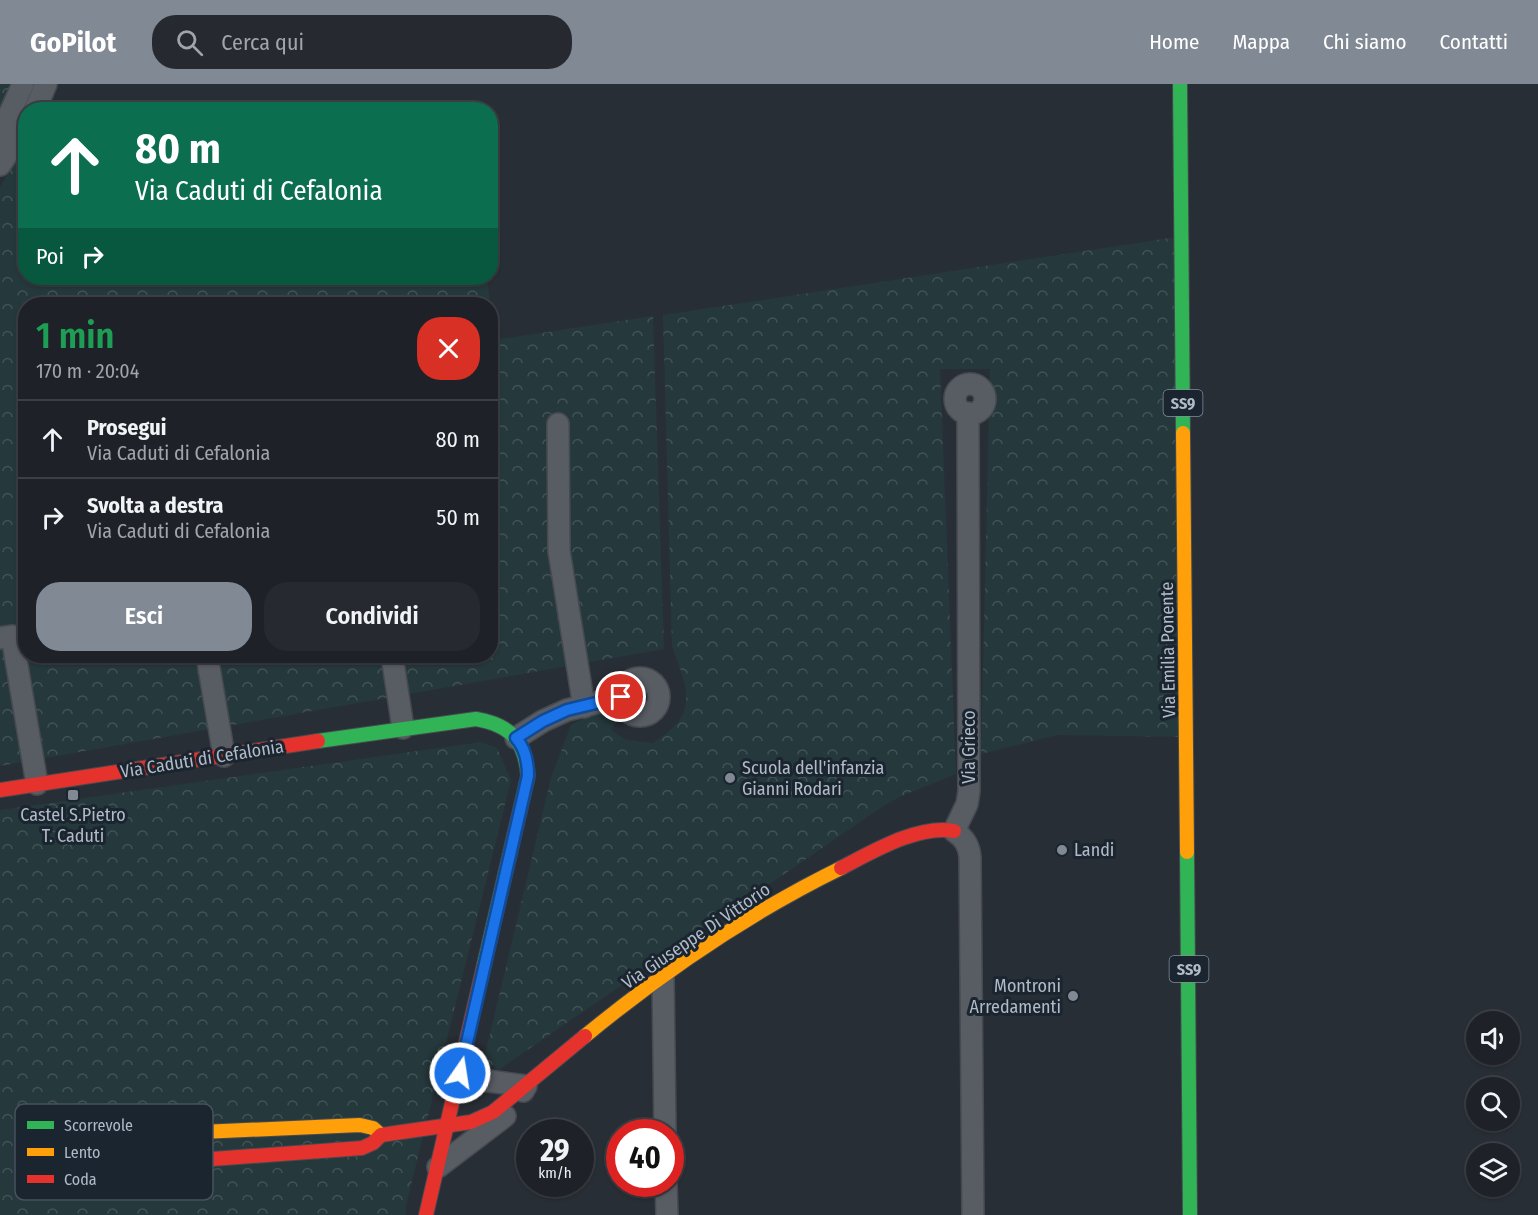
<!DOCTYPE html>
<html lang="it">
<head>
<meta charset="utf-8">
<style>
  body { margin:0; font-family:"Fira Sans Condensed",sans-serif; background:#262a30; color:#f1f3f6; height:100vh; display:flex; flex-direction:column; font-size:22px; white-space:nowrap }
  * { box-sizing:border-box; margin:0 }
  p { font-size:20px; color:#a1a4a8 }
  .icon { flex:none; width:33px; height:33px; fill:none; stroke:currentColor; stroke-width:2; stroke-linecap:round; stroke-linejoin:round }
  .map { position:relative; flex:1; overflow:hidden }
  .drawer { position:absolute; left:18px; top:213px; width:480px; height:366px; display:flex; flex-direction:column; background:#1e2228; border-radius:24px; box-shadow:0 2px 4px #0004,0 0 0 2px #3c3f45 }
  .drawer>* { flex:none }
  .guide { position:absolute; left:18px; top:18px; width:480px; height:183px; border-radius:24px; box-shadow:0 2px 4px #0004,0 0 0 2px #3c3f45; background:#0b6e4f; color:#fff; overflow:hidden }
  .fabs { position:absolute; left:1466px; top:927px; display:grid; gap:12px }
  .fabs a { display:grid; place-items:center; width:54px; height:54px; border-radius:50%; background:#1e2228; box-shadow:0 2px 4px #0004,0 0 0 2px #3c3f45; font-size:30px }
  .speed { position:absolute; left:516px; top:1035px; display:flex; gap:12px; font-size:30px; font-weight:700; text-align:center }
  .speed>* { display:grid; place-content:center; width:78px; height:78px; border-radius:50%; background:#1e2228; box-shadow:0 2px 4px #0004,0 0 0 2px #3c3f45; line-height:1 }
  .speed small { font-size:15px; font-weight:400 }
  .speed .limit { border:9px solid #d22; background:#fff; color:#111 }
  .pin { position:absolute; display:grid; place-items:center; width:51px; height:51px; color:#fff; margin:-26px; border:3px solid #fff; border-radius:50%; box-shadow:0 2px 6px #0007 }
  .me { position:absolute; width:66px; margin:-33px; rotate:13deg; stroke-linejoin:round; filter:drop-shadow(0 0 4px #0008) }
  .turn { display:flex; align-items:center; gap:21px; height:126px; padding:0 18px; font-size:27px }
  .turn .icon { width:78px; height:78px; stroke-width:2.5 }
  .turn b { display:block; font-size:42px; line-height:51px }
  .then { display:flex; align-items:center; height:57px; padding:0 18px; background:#0003; gap:12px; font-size:22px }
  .round { display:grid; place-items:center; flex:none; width:63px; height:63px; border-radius:24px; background:#262a30 }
  .overview { display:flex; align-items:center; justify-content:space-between; height:102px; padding:0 18px }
  h1 { font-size:36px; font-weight:600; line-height:45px; color:#1e9e55 }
  .cta { display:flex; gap:12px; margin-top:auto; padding:12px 18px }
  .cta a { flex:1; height:69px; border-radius:24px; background:#818994; color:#fff; font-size:24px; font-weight:600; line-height:69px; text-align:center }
  .cta a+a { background:#262a30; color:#f1f3f6 }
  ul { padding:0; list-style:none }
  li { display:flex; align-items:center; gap:18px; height:78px; padding:0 18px; border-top:2px solid #3c3f45 }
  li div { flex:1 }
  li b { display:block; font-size:22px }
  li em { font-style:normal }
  header { display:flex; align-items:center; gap:36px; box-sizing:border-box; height:84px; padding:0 30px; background:#818994; color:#fff }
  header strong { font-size:28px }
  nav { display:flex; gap:33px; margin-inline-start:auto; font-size:21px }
  .search { width:420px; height:54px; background:#262a30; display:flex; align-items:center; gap:15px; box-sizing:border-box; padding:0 21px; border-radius:24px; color:#a1a4a8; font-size:22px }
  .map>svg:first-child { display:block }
</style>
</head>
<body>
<header>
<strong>GoPilot</strong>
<div class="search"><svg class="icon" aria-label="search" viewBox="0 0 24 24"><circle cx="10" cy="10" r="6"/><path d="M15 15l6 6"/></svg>Cerca qui</div>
<nav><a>Home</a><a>Mappa</a><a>Chi siamo</a><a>Contatti</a></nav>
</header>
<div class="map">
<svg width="1538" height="1131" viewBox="0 0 1538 1131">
  <defs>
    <pattern id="park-crowns" width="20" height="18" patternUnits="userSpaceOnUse" patternTransform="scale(1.5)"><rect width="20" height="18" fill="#25383b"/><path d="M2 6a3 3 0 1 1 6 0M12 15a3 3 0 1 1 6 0" fill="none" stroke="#425356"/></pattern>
  </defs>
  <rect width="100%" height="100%" fill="#282e35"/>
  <g fill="url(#park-crowns)">
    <polygon points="0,0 46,0 26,26 26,194 487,194 490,220 26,220 26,572 490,572 491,224 494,256 653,232 664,565 0,682 0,103 14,78 0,76"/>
    <path d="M1183,152l7,501 -133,-2 -76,19 9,-385h-50l16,405 -57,23 -17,10 -384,263 -14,-11 67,-281 20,-53 27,-14 23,5 -10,14 15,10 27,3c8,-6 19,-13 25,-21 18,-24 2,-51 -6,-76l-9,-331z"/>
    <polygon points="481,658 497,664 511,696 406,1121 406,1131 0,1131 0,726"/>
  </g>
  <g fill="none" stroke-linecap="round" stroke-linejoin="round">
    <defs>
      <g id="street">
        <polyline points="35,26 46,0"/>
        <polyline points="0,51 23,0"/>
        <polyline points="0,81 26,42"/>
        <circle cx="970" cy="315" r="15"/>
        <path d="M968,329l1,378 -2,13 -13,27c10,7 15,14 16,26l3,358"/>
        <polyline points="558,340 559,467 584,623"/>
        <polyline points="0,554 12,552 37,700"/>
        <polyline points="207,572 224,672"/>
        <polyline points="392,572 403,644"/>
        <circle cx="640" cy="613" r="19"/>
        <polyline points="516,654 543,637 567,626 621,613"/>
        <polyline points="663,892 665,1048"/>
        <polyline points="460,989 482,996 526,1002 523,1007"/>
        <polyline points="438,1083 505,1032"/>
        <polyline points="666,1100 667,1131"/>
      </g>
      <g id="fast">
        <polyline points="1180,0 1183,349"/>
        <path d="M318,657l158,-22c35,6 49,22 52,57l-44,189"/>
        <polyline points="1187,768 1190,1131"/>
      </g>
      <g id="slow">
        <polyline points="1183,349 1187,768"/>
        <path d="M585,952c79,-65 164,-123 256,-168"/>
        <polyline points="117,1082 93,1084 80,1082 75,1072 77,1061 85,1057 201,1048 360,1041 373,1044 381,1051"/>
      </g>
      <g id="jam">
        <polyline points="0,706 318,657"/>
        <path d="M841,784c31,-16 78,-44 113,-37"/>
        <polyline points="117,1082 362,1064 373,1059 381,1051 471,1038 493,1028 585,952"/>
        <polyline points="426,1131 484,881"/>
      </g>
    </defs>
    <use href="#street" stroke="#464a50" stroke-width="24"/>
    <use href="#fast" stroke="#464a50" stroke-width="16"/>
    <use href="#slow" stroke="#464a50" stroke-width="16"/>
    <use href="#jam" stroke="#464a50" stroke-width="16"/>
    <use href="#street" stroke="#585c63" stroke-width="21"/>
    <use href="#fast" stroke="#30b455" stroke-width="14"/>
    <use href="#slow" stroke="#ff9f0a" stroke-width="14"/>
    <use href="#jam" stroke="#e5322d" stroke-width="14"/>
  </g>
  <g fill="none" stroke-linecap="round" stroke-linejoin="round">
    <defs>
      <path id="route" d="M460,989l68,-297c0,-14 -2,-27 -12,-38l27,-17 24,-11 54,-13"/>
    </defs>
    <use href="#route" stroke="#114b97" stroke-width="15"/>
    <use href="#route" stroke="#1a73e8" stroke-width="10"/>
  </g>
  <g fill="#818994" stroke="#1b2530" stroke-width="2">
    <circle cx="730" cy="694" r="6"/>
    <rect x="67" y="705" width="12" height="12" rx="3"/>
    <circle cx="1062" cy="766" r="6"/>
    <circle cx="1073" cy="912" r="6"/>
  </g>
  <g text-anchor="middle" stroke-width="6" stroke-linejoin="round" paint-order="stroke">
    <g fill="#1b2530" stroke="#848d9a" stroke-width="1.5">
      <rect x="1163.5" y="306" width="39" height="26" rx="4.5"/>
      <rect x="1169.5" y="872" width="39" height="26" rx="4.5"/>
    </g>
    <g font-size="16" font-weight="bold" fill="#b1bac7">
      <text x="1183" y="325">SS9</text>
      <text x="1189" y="891">SS9</text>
    </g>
    <g font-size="18" fill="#b1bac7" stroke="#1b2530">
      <text transform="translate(1168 566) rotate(-91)" y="6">Via Emilia Ponente</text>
      <text transform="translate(969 663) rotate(-90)" y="6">Via Grieco</text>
      <text transform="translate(202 675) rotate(-9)" y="6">Via Caduti di Cefalonia</text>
      <text transform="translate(696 852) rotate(-34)" y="6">Via Giuseppe Di Vittorio</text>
    </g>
    <g font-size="18" fill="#b1bac7" stroke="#1b2530" text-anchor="start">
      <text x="742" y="690">Scuola dell'infanzia<tspan x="742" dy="21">Gianni Rodari</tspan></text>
      <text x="73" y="737" text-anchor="middle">Castel S.Pietro<tspan x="73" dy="21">T. Caduti</tspan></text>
      <text x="1074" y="772">Landi</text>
      <text x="1061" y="908" text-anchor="end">Montroni<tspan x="1061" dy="21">Arredamenti</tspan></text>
    </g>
  </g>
  <rect x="15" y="1020" width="198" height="96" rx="9" fill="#1b2530" stroke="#48525d" stroke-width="1.5"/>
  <rect x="27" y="1037" width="27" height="8" fill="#30b455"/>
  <rect x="27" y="1064" width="27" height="8" fill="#ff9f0a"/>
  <rect x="27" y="1091" width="27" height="8" fill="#e5322d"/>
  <g font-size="16" fill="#b1bac7">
    <text x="64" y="1047">Scorrevole</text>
    <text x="64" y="1074">Lento</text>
    <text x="64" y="1101">Coda</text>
  </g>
</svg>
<div class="fabs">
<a><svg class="icon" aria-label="sound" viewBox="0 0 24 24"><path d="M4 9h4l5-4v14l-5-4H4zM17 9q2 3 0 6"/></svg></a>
<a><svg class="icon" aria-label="search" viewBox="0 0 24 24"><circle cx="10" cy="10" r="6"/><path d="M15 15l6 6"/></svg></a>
<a><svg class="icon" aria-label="layers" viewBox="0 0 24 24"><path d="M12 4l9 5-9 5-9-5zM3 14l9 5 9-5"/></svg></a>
</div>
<div class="speed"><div>29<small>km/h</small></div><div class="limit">40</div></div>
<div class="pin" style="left:621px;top:613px;background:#d93025"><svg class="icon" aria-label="arrive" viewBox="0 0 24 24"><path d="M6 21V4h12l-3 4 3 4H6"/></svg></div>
<svg class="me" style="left:460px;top:989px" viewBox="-20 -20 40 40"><circle r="17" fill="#1a73e8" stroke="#fff" stroke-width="3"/><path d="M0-11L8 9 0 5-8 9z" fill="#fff"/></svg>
<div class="guide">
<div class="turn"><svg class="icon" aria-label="ahead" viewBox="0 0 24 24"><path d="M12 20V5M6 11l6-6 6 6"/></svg><div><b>80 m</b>Via Caduti di Cefalonia</div></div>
<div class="then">Poi<svg class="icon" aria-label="right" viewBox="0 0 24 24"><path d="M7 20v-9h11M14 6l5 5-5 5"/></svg></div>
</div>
<section class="drawer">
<div class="overview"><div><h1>1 min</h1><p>170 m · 20:04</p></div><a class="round" style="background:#d93025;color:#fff"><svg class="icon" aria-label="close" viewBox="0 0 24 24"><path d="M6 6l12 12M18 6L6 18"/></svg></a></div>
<ul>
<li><svg class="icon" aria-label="ahead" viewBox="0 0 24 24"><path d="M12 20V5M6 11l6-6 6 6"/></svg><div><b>Prosegui</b><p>Via Caduti di Cefalonia</p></div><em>80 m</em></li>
<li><svg class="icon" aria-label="right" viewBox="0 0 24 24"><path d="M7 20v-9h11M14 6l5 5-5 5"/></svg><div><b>Svolta a destra</b><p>Via Caduti di Cefalonia</p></div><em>50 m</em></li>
</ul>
<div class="cta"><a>Esci</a><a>Condividi</a></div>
</section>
</div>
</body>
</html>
